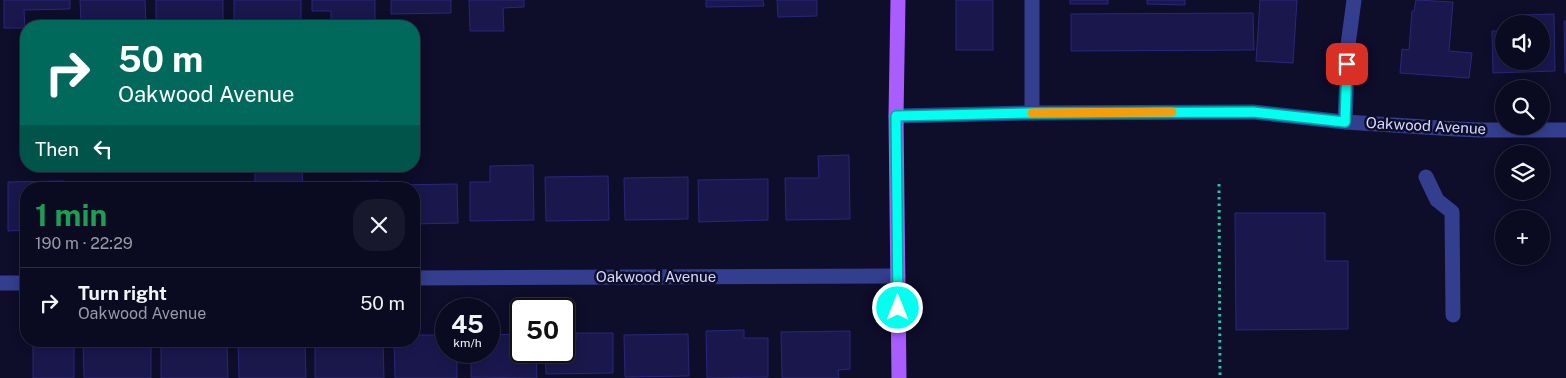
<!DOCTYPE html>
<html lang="en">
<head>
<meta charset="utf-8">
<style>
  body { margin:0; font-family:"Public Sans",sans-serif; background:#18182d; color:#f1f3f6; height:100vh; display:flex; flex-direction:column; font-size:19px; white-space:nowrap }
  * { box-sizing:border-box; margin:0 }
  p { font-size:16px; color:#999aa5 }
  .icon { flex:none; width:28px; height:28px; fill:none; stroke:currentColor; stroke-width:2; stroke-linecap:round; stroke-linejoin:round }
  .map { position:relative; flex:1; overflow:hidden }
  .side { position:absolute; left:20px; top:182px; width:400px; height:165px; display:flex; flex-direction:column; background:#0a0a20; border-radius:20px; box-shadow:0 2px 12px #0003,0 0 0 1px #2a2b3e }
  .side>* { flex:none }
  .hud { position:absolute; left:20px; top:20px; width:400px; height:152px; border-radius:20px; box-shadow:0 2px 12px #0003,0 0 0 1px #2a2b3e; background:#00695c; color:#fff; overflow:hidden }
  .fabs { position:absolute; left:1495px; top:15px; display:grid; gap:10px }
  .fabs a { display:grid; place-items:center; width:55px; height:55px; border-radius:50%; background:#0a0a20; box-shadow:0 2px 12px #0003,0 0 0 1px #2a2b3e; font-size:25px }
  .speed { position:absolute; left:435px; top:298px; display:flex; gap:10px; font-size:25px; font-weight:700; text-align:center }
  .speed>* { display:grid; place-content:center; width:65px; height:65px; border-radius:50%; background:#0a0a20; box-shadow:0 2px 12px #0003,0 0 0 1px #2a2b3e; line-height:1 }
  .speed small { font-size:12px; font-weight:400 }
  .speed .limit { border:2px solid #111; border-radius:8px; background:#fff; color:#111 }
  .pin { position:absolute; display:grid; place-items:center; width:42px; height:42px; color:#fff; margin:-21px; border-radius:10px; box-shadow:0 2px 8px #0006 }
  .me { position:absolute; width:55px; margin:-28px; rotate:0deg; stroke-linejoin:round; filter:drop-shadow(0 0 4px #0008) }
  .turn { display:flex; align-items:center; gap:18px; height:105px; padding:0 15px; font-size:22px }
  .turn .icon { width:65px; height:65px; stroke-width:2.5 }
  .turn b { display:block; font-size:35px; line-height:42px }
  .then { display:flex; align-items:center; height:48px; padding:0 15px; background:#0003; gap:10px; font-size:19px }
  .round { display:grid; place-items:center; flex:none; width:52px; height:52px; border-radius:20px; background:#18182d }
  .head { display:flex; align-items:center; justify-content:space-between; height:85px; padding:0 15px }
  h1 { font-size:30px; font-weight:700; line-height:38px; color:#1e9e55 }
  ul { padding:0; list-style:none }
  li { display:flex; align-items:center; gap:15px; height:70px; padding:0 15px; border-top:1px solid #2a2b3e }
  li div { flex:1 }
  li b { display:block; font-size:19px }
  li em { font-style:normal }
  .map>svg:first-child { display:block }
</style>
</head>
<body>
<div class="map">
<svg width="1566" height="378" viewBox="0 0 1566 378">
  <rect width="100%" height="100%" fill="#0e0d2a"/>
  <g fill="#1a174d" stroke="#2a277b">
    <polygon points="4,0 70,0 70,9 24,10 25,28 4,28"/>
    <polygon points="80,0 145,0 146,26 99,26 99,22 81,23"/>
    <rect x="156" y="0" width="67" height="26"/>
    <polygon points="234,0 301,0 301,22 234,24"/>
    <polygon points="312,0 375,0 375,25 331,26 331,11 312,11"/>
    <polygon points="391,0 451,0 451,13 391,14"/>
    <polygon points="469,0 524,0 524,7 503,8 504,31 470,31"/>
    <polygon points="706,0 763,0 764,6 706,7"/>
    <polygon points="777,0 817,0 817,16 778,17"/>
    <rect x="956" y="0" width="37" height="50"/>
    <rect x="1070" y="0" width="38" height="4"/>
    <polygon points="1147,0 1185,0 1185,5 1147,4"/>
    <polygon points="1260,0 1297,0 1293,63 1256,61"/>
    <polygon points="1416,0 1453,2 1449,51 1472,53 1469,78 1400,73 1402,49 1409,50 1412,11 1414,11"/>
    <polygon points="1253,13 1254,50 1071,51 1071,14"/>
    <polygon points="1554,14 1555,71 1493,73 1492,31 1504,31 1504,61 1541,61 1541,24 1522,24 1521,15"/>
    <polygon points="1564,21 1566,21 1566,73 1565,73"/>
    <polygon points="849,155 850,219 786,220 785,178 819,178 818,156"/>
    <polygon points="533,165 534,220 470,221 470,182 490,182 490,166"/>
    <polygon points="302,169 303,189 236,189 236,186 255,186 255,170"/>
    <polygon points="608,176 609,220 546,221 545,177"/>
    <polygon points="688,177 688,219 625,220 624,178"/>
    <polygon points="768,179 768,220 699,222 698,180"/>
    <polygon points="64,181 64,189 26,189 26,230 8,231 8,182"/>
    <polygon points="379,181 379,189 311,189 311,182"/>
    <polygon points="227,183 227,189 158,189 158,184"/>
    <polygon points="457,184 458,223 414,224 414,189 390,189 390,185"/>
    <polygon points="149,188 149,189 80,189"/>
    <polygon points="1235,213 1325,213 1325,261 1348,261 1348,329 1236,330"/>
    <polygon points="744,330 744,338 768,338 768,377 707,378 706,331"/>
    <polygon points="850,331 850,369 838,370 839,378 782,378 781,332"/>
    <polygon points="576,333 613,333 613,373 546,374 545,351 564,351 564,340 576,340"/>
    <polygon points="521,334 521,351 536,351 537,378 471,377 471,351 489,351 489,335"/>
    <polygon points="688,334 689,376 625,377 624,335"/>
    <polygon points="414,335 446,335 446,351 457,351 457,378 395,378 394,341 414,341"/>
    <polygon points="83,341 151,341 151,378 84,378"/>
    <polygon points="161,341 227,341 228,378 161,378"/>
    <polygon points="238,341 305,341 306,378 239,378"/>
    <polygon points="315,341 383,341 384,378 315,378"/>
    <polygon points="74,344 74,378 33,378 33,345"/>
  </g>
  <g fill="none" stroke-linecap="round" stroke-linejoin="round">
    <polyline stroke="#22c7a3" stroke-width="3" stroke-dasharray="2.5 4" stroke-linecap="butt" points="1219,184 1220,378"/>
    <g stroke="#333e8e" stroke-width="15">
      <polyline points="1032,0 1032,113"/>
      <polyline points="896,116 1032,113 1253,112 1345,122 1456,129 1480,130 1566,130"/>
      <polyline points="1345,122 1348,45 1354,0"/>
      <polyline points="1426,177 1437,200 1452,212 1453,315"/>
      <polyline points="414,278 898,276"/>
      <polyline points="0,283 26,283"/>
    </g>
    <polyline stroke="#a95dff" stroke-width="15" points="898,0 896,116 899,378"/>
  </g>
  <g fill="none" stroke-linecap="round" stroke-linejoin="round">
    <defs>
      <polyline id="route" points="898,308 896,116 1032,113 1253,112 1345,122 1347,64"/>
    </defs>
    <use href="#route" stroke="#01a69c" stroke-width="12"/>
    <use href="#route" stroke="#02fff0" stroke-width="9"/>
    <polyline stroke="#f59e0b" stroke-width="9" points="1032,113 1172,112"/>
  </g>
  <g text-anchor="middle" stroke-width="5" stroke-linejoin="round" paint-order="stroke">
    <g font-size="15" fill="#d6d8ff" stroke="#0e0d2a">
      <text transform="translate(1426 126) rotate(3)" y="5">Oakwood Avenue</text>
      <text x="656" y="282">Oakwood Avenue</text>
    </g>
  </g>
</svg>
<div class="fabs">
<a><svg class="icon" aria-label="sound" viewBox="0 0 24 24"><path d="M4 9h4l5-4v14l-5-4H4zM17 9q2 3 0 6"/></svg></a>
<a><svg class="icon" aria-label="search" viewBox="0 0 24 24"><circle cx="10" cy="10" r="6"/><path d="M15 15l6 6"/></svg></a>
<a><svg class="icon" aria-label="layers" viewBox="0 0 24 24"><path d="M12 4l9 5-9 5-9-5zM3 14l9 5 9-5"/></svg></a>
<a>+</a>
</div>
<div class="speed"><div>45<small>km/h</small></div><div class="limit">50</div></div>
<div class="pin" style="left:1347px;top:64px;background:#d93025"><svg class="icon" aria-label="arrive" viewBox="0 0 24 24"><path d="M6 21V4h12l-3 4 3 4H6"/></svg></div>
<svg class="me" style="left:898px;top:308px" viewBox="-20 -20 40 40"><circle r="17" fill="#02fff0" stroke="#fff" stroke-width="3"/><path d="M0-11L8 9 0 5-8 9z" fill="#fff"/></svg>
<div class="hud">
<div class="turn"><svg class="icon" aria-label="right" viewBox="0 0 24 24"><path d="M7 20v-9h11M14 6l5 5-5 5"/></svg><div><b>50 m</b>Oakwood Avenue</div></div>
<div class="then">Then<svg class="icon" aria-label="left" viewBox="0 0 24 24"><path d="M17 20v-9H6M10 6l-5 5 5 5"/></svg></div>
</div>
<section class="side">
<div class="head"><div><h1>1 min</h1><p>190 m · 22:29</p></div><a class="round"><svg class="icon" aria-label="close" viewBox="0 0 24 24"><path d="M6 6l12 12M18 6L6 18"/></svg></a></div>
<ul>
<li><svg class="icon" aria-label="right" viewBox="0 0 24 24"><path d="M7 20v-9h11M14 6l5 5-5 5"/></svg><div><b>Turn right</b><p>Oakwood Avenue</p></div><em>50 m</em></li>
</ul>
</section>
</div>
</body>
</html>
